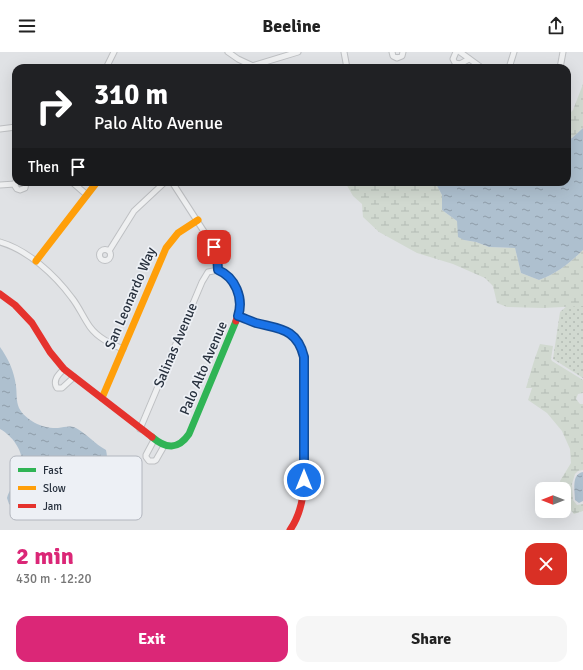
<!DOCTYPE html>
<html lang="en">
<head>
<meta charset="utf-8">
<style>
  body { margin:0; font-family:Signika,sans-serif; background:#f6f6f6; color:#222; height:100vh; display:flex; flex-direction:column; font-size:15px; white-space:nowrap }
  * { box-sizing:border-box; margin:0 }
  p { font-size:13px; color:#767676 }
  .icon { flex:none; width:22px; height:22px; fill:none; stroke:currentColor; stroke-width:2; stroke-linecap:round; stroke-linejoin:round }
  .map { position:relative; height:478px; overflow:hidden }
  .panel { display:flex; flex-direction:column; background:#fff; flex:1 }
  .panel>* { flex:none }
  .banner { position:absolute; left:12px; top:12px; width:559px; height:122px; border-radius:12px; box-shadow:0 4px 16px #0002; background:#202124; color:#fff; overflow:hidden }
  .needle { width:26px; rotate:270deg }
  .fabs { position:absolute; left:535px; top:430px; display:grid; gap:8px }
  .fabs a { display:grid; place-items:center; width:36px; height:36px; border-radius:8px; background:#fff; box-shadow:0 4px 16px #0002; font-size:20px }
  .pin { position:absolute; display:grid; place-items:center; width:34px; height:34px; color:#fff; margin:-17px; border-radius:8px; box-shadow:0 2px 6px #0006 }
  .me { position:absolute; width:44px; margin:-22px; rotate:0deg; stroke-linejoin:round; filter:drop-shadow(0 0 3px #0008) }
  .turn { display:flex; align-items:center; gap:14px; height:84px; padding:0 16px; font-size:18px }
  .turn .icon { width:52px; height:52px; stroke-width:2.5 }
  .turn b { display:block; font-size:28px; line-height:34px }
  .then { display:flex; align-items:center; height:38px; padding:0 16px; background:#0003; gap:8px; font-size:15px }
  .round { display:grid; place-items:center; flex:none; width:42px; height:42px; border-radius:12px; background:#f6f6f6 }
  .overview { display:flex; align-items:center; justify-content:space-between; height:68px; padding:0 16px }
  h1 { font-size:24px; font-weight:700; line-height:30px; color:#db2777 }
  .button { display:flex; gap:8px; margin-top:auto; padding:8px 16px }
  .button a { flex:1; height:46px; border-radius:12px; background:#db2777; color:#fff; font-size:16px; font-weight:700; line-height:46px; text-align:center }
  .button a+a { background:#f6f6f6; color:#222 }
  header { display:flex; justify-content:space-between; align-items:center; height:52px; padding:0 16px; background:#fff; font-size:18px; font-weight:700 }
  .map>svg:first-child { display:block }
</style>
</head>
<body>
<header><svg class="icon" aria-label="menu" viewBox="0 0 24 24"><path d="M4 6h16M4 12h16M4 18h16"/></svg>Beeline<svg class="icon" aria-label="share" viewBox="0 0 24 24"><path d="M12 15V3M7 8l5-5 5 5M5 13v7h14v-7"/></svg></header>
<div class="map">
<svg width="583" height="478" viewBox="0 0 583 478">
  <defs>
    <pattern id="grass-dots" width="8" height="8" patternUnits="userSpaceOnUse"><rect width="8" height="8" fill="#d1d9d0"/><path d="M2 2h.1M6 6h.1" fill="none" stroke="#b3bbb4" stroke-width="1.8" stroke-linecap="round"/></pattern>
    <pattern id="wetland-marsh" width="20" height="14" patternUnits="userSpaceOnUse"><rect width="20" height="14" fill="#d1d9d0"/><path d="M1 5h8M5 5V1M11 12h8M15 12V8" fill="none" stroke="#b3bbb4"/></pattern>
    <pattern id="water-ripples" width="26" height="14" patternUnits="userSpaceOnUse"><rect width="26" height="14" fill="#aec0cf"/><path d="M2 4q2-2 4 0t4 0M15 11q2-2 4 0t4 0" fill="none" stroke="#8e9ca9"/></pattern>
  </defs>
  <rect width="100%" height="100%" fill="#e0e2e5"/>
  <polygon fill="url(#grass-dots)" points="583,240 583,326 553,307 560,260"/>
  <g fill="url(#wetland-marsh)">
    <polygon points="583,32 583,76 572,86 567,88 567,64 573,58"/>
    <path d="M345,130h90l7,13v15l15,11 7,19 12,2 13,5 26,1 6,25 18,7c17,-6 31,-17 44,-30v56l-40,2 -36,-1 -10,-4 -4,-17 -8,-8 -32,-14 -36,-11 -38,-21 -16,-15 -1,-13 -9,-8z"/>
    <polygon points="540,292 553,294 551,307 552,309 583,328 583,341 578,342 576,347 580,352 583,352 583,418 578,419 575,422 572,432 573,448 577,453 583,452 583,459 574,462 565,451 564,437 562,437 560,429 571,411 570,397 562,379 547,361 528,348 532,336 526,336 534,309"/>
  </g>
  <g fill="url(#water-ripples)">
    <path d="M583,76v122c-13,13 -27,24 -44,30l-18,-7 -6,-25 -26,-1 -13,-5 -12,-2 -6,-3 -1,-16 -15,-11v-15l-7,-13h132v-42l5,-2z"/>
    <path d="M0,295c9,13 14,24 16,39 1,8 0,15 3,22 7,13 25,21 39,20 7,-1 12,-3 18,0 11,6 19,16 30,22 1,4 1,9 2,13 2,7 7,15 5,23 -4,15 -39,27 -53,28 -10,0 -18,-5 -27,-6 -9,-1 -16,1 -24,-4l-2,-6c2,-8 8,-14 12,-22 9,-18 -3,-38 -19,-47z"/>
    <path d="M583,420v29l-4,2 -4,-3c0,-9 -4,-26 8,-28z"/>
  </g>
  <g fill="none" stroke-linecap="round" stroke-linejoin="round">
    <defs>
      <g id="street">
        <polyline points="228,0 238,7 253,14"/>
        <polyline points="344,0 347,16"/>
        <polyline points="392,0 393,4 397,6 402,4 403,0"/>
        <polyline points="456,0 453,7 455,11 460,12 469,7"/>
        <polyline points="460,0 482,16"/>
        <polyline points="252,14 298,0"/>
        <polyline points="106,16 114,0"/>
        <polyline points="509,16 514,0"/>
        <polyline points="560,16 563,0"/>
        <polyline points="0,77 16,75"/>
        <polyline points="16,129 15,134 17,137 20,138 25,136 26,130"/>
        <polyline points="72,130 87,143"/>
        <polyline points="0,133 15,132"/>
        <path d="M0,190c28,8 55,33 72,56 7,9 11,19 18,29 8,11 21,17 33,22"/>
        <circle cx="105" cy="203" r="5.5"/>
        <polyline points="109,199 134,159 165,130"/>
        <path d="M64,317c-5,5 -12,11 -7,19h5l12,-11"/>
        <polyline points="140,377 202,230 208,220 218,218 217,202 214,195 172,130"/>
        <polyline points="154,388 146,403 146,405 149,409 154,409 156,408 164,394"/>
      </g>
    </defs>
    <use href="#street" stroke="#bec0c3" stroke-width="7"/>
    <use href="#street" stroke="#eff0f1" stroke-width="5"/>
    <path stroke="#30b455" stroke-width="7" d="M152,385c14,12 26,13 37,-3l47,-113"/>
    <g stroke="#ff9f0a" stroke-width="7">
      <polyline points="36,209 97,130"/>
      <path d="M238,264c6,2 12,5 18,7 26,8 38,4 48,34v91"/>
      <polyline points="102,346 166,196 178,181 198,168"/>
    </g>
    <g stroke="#e5322d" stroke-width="7">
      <path d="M218,218c19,10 26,31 18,51"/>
      <polyline points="0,242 15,253 32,271 50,300 64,317 152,385"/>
      <path d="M290,478c17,-25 14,-53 14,-82"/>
    </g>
  </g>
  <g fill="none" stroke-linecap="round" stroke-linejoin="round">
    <defs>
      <path id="route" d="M214,195l3,7 1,16c17,7 26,28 20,46 6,2 12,5 18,7 23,6 41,5 48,34v123"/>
    </defs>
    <use href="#route" stroke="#114b97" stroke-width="10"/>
    <use href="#route" stroke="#1a73e8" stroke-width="7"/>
  </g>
  <g text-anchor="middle" stroke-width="3.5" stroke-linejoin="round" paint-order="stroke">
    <g font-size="14" fill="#27303d" stroke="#edf0f5">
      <text transform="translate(130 246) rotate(-67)" y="5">San Leonardo Way</text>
      <text transform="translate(175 293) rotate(-67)" y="5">Salinas Avenue</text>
      <text transform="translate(203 316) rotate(-67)" y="5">Palo Alto Avenue</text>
    </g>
  </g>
  <rect x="10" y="404" width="132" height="64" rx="6" fill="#edf0f5" stroke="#b2b6be" stroke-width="1"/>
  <rect x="18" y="416" width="18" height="4" fill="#30b455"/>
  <rect x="18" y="434" width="18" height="4" fill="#ff9f0a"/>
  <rect x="18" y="452" width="18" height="4" fill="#e5322d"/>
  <g font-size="11" fill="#27303d">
    <text x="43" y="422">Fast</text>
    <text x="43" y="440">Slow</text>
    <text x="43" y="458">Jam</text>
  </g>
</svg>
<div class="fabs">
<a><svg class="needle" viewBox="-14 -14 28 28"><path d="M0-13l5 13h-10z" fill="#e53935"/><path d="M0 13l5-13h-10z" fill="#767676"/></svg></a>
</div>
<div class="pin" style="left:214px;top:195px;background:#d93025"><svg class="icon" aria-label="arrive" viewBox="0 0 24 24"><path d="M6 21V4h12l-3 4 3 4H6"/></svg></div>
<svg class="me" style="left:304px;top:428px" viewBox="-20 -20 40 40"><circle r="17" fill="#1a73e8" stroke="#fff" stroke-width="3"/><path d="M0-11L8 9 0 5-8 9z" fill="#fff"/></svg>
<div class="banner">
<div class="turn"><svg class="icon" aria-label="right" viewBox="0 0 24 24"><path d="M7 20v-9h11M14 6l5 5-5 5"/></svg><div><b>310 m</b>Palo Alto Avenue</div></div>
<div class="then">Then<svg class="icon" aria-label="arrive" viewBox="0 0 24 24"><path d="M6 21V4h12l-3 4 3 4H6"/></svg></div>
</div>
</div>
<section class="panel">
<div class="overview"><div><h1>2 min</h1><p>430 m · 12:20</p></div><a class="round" style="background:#d93025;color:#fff"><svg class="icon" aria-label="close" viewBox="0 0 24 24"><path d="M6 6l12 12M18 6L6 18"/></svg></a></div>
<div class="button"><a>Exit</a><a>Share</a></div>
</section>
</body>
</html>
